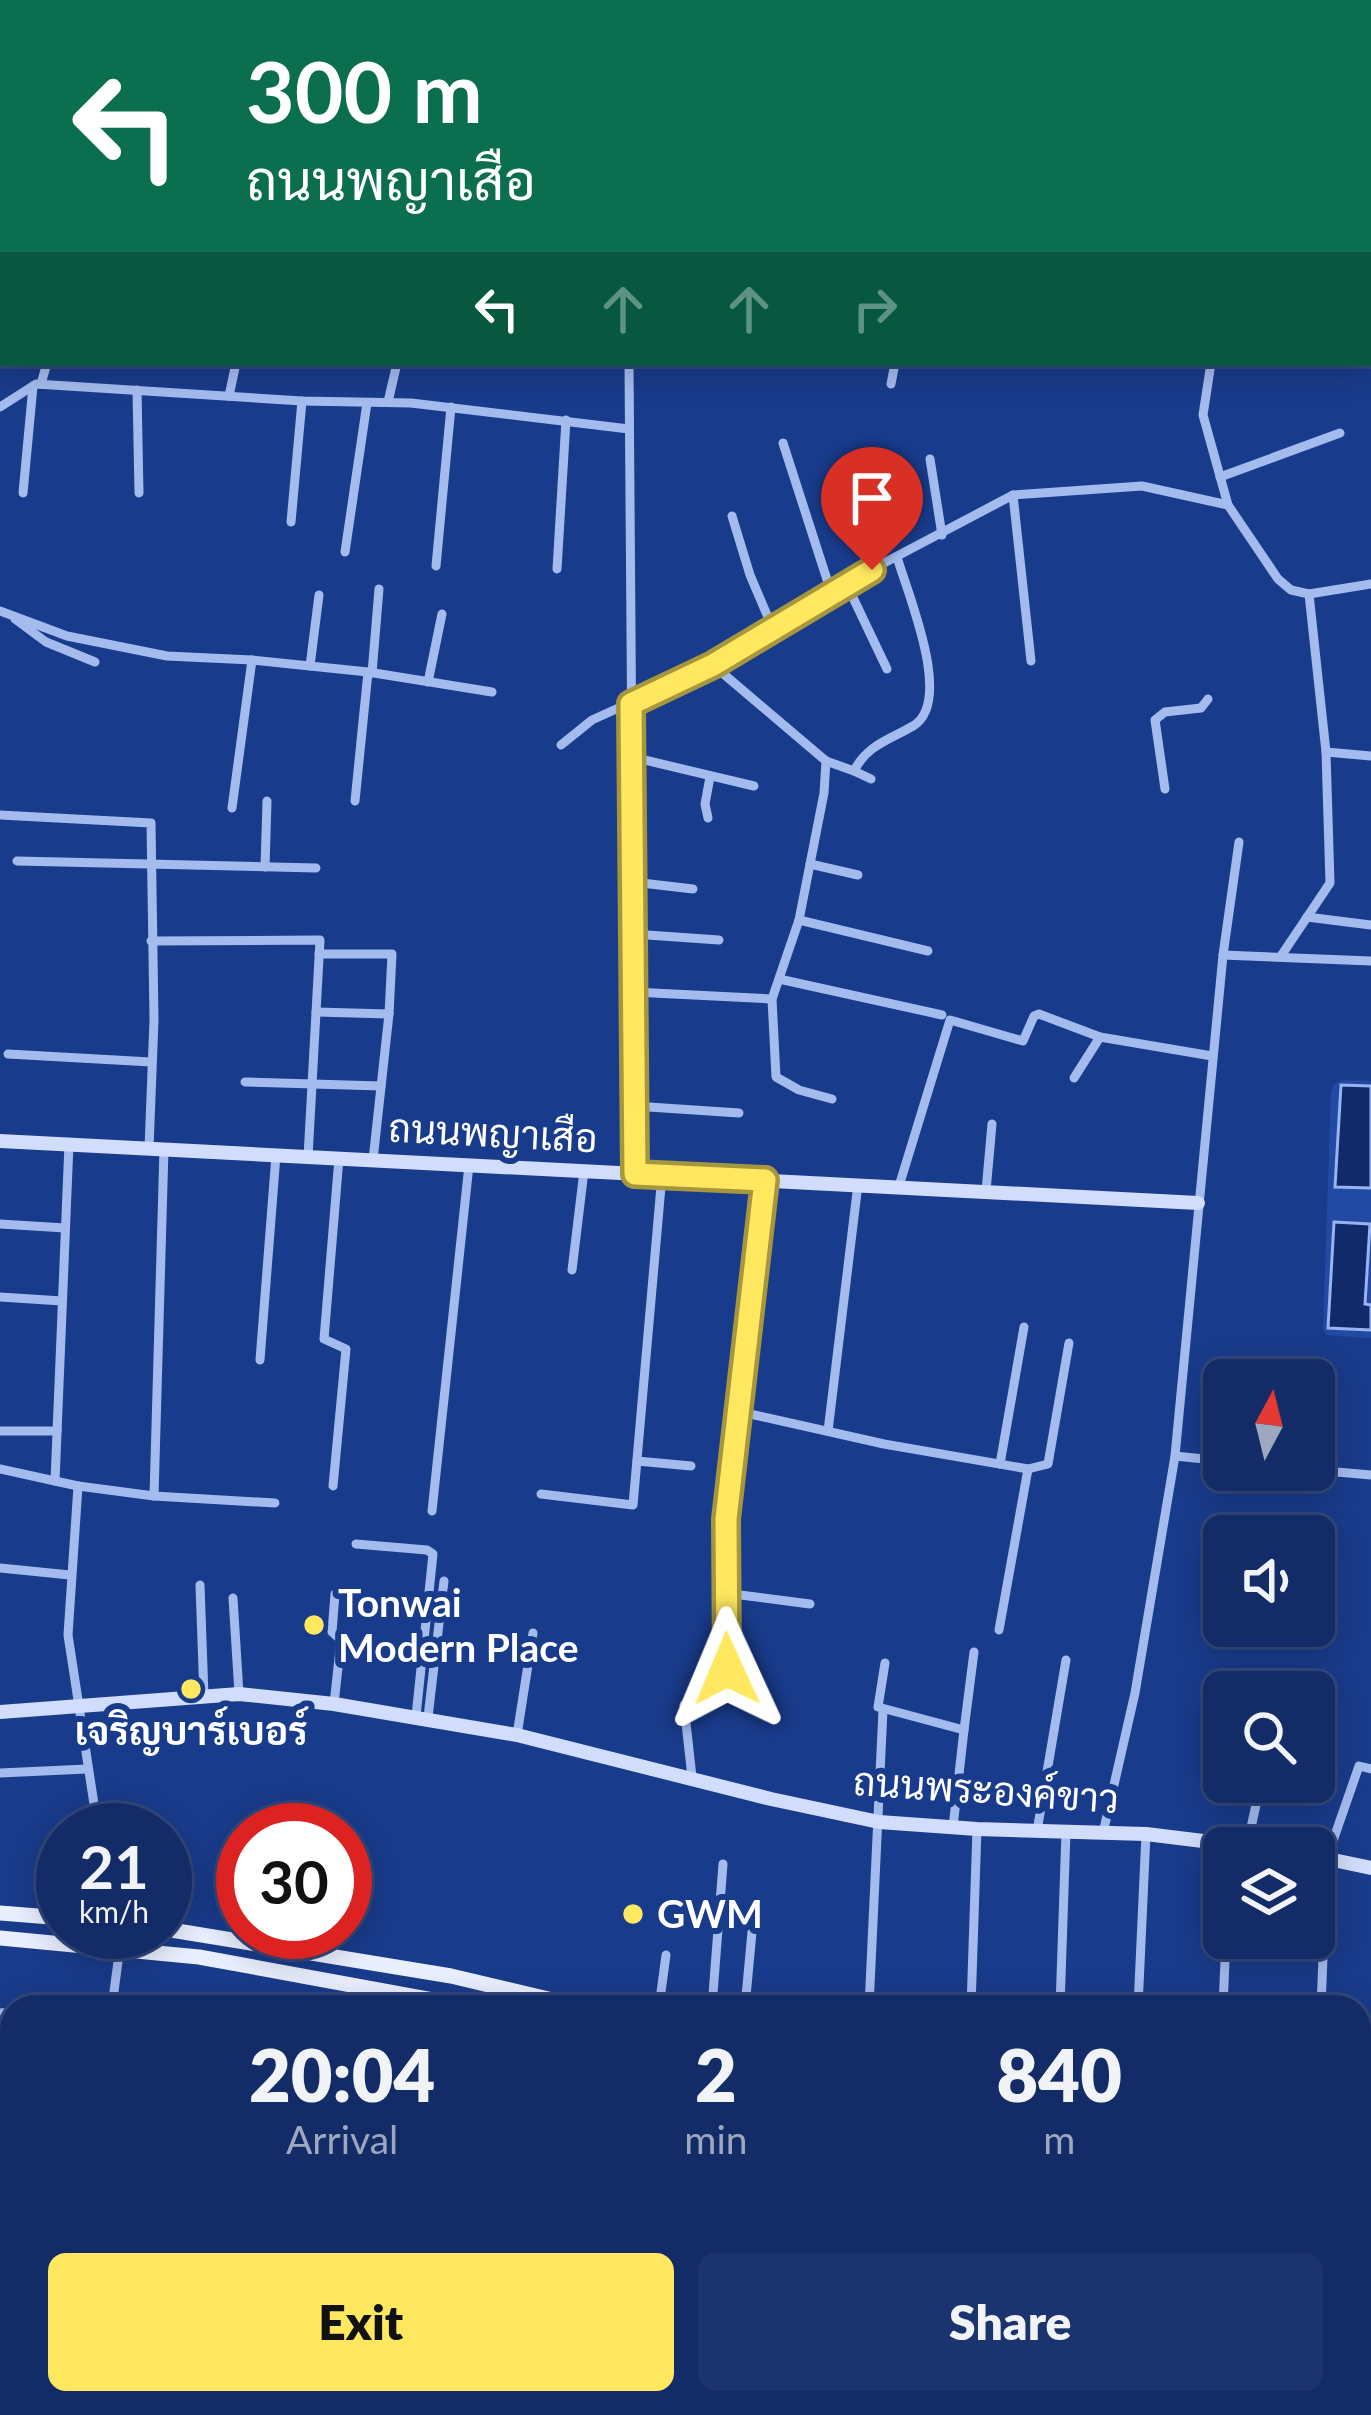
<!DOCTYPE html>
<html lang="en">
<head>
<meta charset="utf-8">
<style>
  body { margin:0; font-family:Lato,Sarabun,sans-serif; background:#1c346e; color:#f1f3f6; height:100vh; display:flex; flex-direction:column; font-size:45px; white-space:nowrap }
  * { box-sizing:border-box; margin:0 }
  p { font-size:39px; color:#9da7c0 }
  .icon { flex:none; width:66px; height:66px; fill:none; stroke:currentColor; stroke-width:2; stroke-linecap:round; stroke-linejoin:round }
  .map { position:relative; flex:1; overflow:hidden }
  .panel { position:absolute; left:0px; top:1995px; width:1371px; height:420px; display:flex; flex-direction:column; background:#132c68; border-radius:36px 36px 0 0; box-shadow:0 6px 30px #0003,0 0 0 3px #32487c }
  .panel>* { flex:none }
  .guide { position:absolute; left:0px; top:0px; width:1371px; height:366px; box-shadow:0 6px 30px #0003,0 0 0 3px #32487c; background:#0b6e4f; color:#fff; overflow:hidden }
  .needle { width:78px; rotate:7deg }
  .fabs { position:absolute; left:1203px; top:1359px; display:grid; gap:24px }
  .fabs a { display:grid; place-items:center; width:132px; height:132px; border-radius:18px; background:#132c68; box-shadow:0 6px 30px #0003,0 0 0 3px #32487c; font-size:60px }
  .speed { position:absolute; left:36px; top:1803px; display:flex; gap:24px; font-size:60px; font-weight:700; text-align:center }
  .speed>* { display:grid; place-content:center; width:156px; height:156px; border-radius:50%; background:#132c68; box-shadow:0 6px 30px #0003,0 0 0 3px #32487c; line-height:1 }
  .speed small { font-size:30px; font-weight:400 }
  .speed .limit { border:18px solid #d22; background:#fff; color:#111 }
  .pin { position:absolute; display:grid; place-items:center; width:102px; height:102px; color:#fff; margin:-123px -51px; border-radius:50% 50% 50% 0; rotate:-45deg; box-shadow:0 0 12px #0007 }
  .pin .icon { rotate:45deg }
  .me { position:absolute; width:132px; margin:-66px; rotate:359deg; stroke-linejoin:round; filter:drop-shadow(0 0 9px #0008) }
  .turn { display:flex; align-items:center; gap:42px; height:252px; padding:0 48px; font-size:54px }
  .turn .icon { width:156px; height:156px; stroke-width:2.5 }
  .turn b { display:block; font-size:84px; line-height:102px }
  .lanes { display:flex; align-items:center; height:114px; padding:0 48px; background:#0003; justify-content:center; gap:60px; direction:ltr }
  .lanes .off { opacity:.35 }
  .eta { display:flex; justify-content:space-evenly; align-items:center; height:204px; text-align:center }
  .eta b { font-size:72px; font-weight:800; line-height:84px }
  .action { display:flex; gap:24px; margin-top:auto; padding:24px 48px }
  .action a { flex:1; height:138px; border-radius:18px; background:#ffe860; color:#111; font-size:48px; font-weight:800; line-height:138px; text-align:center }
  .action a+a { background:#1c346e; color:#f1f3f6 }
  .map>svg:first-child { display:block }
</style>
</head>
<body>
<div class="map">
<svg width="1371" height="2415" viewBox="0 0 1371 2415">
  <rect width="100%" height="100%" fill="#193b8b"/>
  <polygon fill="#224aa4" points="1345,1080 1371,1081 1371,1338 1327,1335 1323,1329 1331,1091 1335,1083"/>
  <g fill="#112a69" stroke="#97b3f0" stroke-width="3">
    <polygon points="1341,1085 1371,1086 1371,1188 1335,1187"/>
    <polygon points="1334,1222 1370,1224 1365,1304 1371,1305 1371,1330 1328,1328"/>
  </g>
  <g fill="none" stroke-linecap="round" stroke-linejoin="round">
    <g stroke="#a4bbee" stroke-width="9">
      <polyline points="800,0 819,3"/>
      <polyline points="118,3 119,0"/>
      <polyline points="195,3 196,0"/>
      <polyline points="317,3 317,0"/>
      <polyline points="402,3 402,0"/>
      <polyline points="467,3 468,0"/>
      <polyline points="630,3 630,0"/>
      <polyline points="673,3 674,0"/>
      <polyline points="751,3 751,0"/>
      <polyline points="842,3 843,0"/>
      <polyline points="932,3 932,0"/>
      <polyline points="974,3 974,0"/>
      <polyline points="1110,3 1111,0"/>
      <polyline points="1175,3 1176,0"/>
      <polyline points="1368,333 1371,332"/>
      <polyline points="629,363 635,1173"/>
      <polyline points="1211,363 1203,415 1228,505 1278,579 1291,590 1309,594"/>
      <polyline points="41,384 47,363"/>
      <polyline points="891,384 895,363"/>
      <polyline points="137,390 139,493"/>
      <polyline points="229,396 236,363"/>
      <polyline points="388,402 397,363"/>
      <polyline points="0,407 36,384 302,401 411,403 629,429"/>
      <polyline points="783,443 831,592"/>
      <polyline points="930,459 942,535"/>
      <polyline points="1220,477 1340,433"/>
      <polyline points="23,493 33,386"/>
      <polyline points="1013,495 1031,661"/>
      <polyline points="732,516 750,575 773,629"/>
      <polyline points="291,522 302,401"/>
      <polyline points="345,552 367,403"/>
      <polyline points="436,566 451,407"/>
      <polyline points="557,569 566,420"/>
      <polyline points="846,583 887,669"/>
      <polyline points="0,611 67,636 167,656 252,660 368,672 492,692"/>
      <polyline points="15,619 46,642 95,662"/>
      <polyline points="713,665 826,761 824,793 799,920 772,999 776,1077 799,1090 832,1099"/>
      <polyline points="310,666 319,595"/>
      <polyline points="372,673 379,589"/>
      <polyline points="428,682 442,614"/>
      <polyline points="561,745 592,720 713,665 846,583 1013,495 1142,486 1228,505"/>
      <polyline points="1326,752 1371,756"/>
      <polyline points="632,757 754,786"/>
      <path d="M826,761l28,10c13,-26 35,-31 59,-45 41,-24 -5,-131 -16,-169"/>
      <polyline points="854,771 871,779"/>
      <polyline points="1165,789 1155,720 1165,712 1201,708 1208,699"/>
      <polyline points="355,801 368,672"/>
      <polyline points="232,808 252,660"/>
      <polyline points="0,815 151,823 154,1020 149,1148"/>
      <polyline points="708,818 705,804 710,777"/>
      <polyline points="17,861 316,868"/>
      <polyline points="810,864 858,875"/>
      <polyline points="265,867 267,801"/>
      <polyline points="633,882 693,889"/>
      <polyline points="1307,917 1371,925"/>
      <polyline points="799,920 928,951"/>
      <polyline points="633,934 719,940"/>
      <polyline points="151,941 320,940 308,1157"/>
      <polyline points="319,954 392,954 389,1014 373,1160"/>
      <polyline points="1223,955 1239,842"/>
      <polyline points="1281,956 1330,883 1326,752 1309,594 1371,584"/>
      <polyline points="779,979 942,1015"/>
      <polyline points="633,992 772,999"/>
      <polyline points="316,1012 389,1014"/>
      <polyline points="8,1054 151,1062"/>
      <polyline points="1074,1078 1100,1037"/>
      <polyline points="245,1082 381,1086"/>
      <polyline points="634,1106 739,1113"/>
      <polyline points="69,1144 55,1481 78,1486 68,1635 98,1830"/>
      <polyline points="899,1186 950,1020 1023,1041 1034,1016 1039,1014 1100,1037 1212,1056"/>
      <polyline points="986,1191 992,1124"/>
      <polyline points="0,1224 65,1228"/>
      <polyline points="572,1270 584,1171"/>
      <polyline points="0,1297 62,1301"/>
      <polyline points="260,1360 276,1155"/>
      <polyline points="741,1412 884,1444 1028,1469 1048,1464 1069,1343"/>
      <polyline points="0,1431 57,1431"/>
      <polyline points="828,1431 858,1184"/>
      <polyline points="1175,1456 1224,1461"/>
      <polyline points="637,1461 691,1466"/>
      <polyline points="1000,1464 1024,1327"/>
      <polyline points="0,1469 55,1481"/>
      <polyline points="1314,1470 1371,1475"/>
      <polyline points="78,1486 154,1496 164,1149"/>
      <polyline points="333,1486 346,1349 324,1339 339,1158"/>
      <polyline points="541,1494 633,1505 662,1175"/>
      <polyline points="154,1496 275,1503"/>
      <polyline points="432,1511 469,1165"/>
      <polyline points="356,1544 427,1550 433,1554 416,1716"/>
      <polyline points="0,1568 70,1575"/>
      <polyline points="200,1585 204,1696"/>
      <polyline points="725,1593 810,1604"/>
      <polyline points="233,1598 239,1694"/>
      <polyline points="355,1609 428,1615"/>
      <polyline points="999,1630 1028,1469"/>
      <polyline points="885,1663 878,1707 964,1730 953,1827"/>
      <polyline points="334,1704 341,1640 332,1632 335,1594"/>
      <polyline points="428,1717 444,1581"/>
      <polyline points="964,1730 974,1652"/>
      <polyline points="517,1735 533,1633"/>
      <polyline points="0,1773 87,1769"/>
      <polyline points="692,1777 684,1705 714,1689 727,1669 726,1519 765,1180"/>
      <polyline points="1037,1831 1066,1660"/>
      <polyline points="1103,1833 1135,1693 1175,1456 1223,955 1371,961"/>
      <polyline points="1247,1846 1261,1782"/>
      <polyline points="105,2007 112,2006 120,1947"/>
      <polyline points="659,2007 666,1955"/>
      <polyline points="712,2007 723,1864"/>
      <polyline points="745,2007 752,1932"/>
      <polyline points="869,2007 883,1710"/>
      <polyline points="971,2007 977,1829"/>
      <polyline points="1060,2007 1066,1832"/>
      <polyline points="1138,2007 1146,1834"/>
      <polyline points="1223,2007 1226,1938"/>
      <polyline points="1321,2007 1327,1858 1359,1766 1371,1769"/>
      <polyline points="0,2013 12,2012"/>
      <polyline points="0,2123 12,2118"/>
      <polyline points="1359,2392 1371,2393"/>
      <polyline points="325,2415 325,2403"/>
      <polyline points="377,2415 377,2403"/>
      <polyline points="460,2415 461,2403"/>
      <polyline points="506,2415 506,2403"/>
      <polyline points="612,2415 613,2403"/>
      <polyline points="676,2415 678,2403"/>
      <polyline points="754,2415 755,2403"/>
      <polyline points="821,2415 823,2403"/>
      <polyline points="952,2415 954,2403"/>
      <polyline points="1019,2415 1021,2403"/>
      <polyline points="1086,2415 1087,2403"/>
      <polyline points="1115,2415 1116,2403"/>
    </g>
    <g stroke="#d1ddfa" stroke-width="14">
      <polyline points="0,1141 1198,1203"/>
      <polyline points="0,1712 239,1694 334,1704 517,1735 771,1799 879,1822 977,1829 1146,1834 1260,1848"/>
      <polyline points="1314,1856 1371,1868"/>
      <polyline points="0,2192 12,2207"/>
      <polyline points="1359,2308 1371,2312"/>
      <polyline points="110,2403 114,2415"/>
      <polyline points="133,2403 138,2415"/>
    </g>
    <g stroke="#eaefff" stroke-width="15">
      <polyline points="0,1913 63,1918"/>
      <polyline points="165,1929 451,1976 582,2007"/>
      <polyline points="0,1938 199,1957 471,2007"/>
      <polyline points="1359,2237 1366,2236"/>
      <polyline points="1359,2261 1371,2265"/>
      <polyline points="1359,2284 1371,2288"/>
    </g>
  </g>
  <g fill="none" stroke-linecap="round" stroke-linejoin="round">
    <defs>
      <polyline id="route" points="727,1669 726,1519 765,1180 635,1174 631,704 713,665 872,570"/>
    </defs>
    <use href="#route" stroke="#a6973e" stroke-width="30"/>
    <use href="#route" stroke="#ffe860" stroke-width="21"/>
  </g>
  <g fill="#ffe860" stroke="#193b8b" stroke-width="4.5">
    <circle cx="314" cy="1625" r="12"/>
    <circle cx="191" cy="1689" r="12"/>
    <circle cx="633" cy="1914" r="12"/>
  </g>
  <g text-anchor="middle" stroke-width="12" stroke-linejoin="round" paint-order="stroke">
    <g font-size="39" fill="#fff" stroke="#193b8b">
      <text transform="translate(493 1133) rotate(3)" y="14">ถนนพญาเสือ</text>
      <text transform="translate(986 1790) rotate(4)" y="14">ถนนพระองค์ขาว</text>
    </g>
    <g font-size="39" font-weight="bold" fill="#fff" stroke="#193b8b" text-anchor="start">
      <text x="338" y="1617">Tonwai<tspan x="338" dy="45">Modern Place</tspan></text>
      <text x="191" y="1745" text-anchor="middle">เจริญบาร์เบอร์</text>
      <text x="657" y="1928">GWM</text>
    </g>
  </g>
</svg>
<div class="fabs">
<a><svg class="needle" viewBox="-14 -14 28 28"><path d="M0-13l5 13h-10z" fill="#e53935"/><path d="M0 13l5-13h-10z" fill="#9da7c0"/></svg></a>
<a><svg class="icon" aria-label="sound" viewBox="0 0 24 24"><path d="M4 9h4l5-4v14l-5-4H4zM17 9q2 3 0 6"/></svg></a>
<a><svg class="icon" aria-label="search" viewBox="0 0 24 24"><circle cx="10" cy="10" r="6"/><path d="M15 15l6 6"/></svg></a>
<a><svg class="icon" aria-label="layers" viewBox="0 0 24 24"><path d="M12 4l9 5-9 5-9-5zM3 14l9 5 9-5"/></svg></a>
</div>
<div class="speed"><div>21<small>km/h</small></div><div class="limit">30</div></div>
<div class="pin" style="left:872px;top:570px;background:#d93025"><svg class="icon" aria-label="arrive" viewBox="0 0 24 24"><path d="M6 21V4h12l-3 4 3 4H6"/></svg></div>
<svg class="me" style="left:727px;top:1669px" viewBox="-20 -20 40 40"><path d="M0-17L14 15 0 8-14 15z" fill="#ffe860" stroke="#fff" stroke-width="4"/></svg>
<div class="guide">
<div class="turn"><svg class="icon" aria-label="left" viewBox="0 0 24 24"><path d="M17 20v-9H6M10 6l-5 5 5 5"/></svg><div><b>300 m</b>ถนนพญาเสือ</div></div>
<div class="lanes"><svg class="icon" aria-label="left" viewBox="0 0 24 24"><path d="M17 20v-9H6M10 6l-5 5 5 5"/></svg><svg class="icon off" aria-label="ahead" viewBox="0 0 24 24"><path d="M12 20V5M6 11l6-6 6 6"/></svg><svg class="icon off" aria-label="ahead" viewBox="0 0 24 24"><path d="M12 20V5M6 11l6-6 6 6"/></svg><svg class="icon off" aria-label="right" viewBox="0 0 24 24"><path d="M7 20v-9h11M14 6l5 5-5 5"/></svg></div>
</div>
<section class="panel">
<div class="eta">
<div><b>20:04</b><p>Arrival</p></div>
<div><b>2</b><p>min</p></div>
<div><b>840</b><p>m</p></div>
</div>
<div class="action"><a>Exit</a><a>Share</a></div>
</section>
</div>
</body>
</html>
